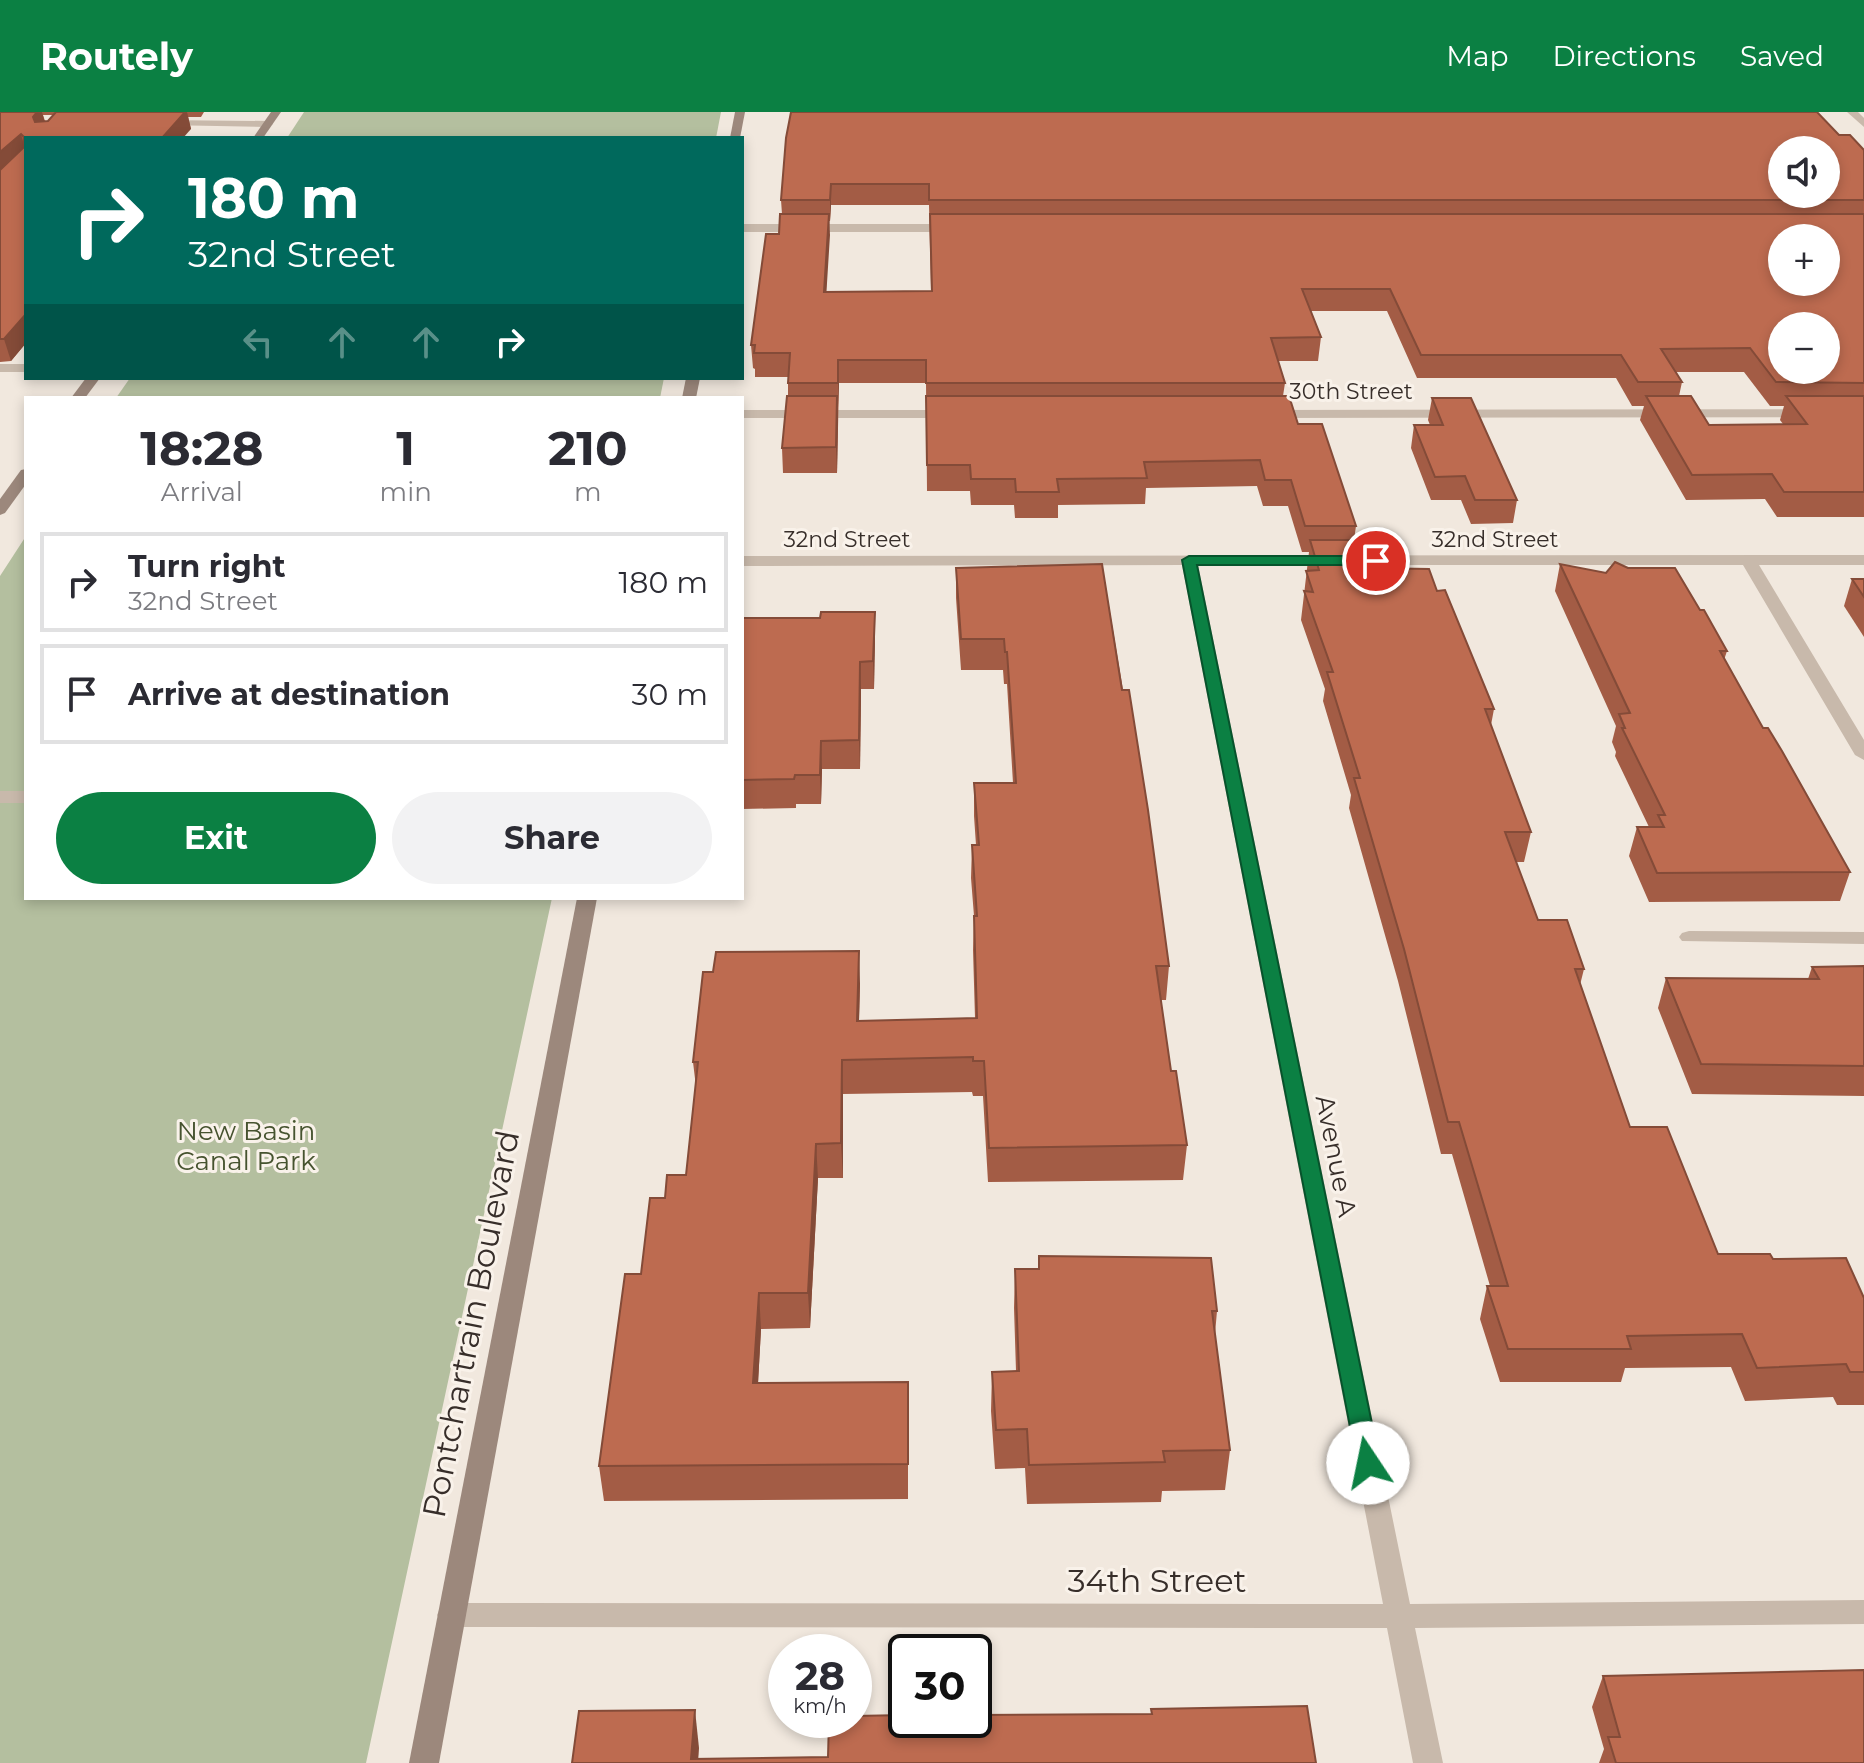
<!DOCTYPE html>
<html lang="en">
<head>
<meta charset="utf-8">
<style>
  body { margin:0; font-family:Montserrat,sans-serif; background:#f2f2f3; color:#2b2b33; height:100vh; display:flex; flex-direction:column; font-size:30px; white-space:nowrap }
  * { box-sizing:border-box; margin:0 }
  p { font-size:26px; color:#7c7c81 }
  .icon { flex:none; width:44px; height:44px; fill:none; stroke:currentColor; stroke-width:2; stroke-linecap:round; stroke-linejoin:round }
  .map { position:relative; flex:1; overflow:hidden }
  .details { position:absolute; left:24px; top:284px; width:720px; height:504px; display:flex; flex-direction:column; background:#fff; border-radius:0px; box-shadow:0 4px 12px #0003 }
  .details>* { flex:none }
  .banner { position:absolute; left:24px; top:24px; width:720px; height:244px; border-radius:0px; box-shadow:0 4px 12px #0003; background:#00695c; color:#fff; overflow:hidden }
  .controls { position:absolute; left:1768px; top:24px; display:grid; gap:16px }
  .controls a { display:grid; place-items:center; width:72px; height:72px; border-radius:50%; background:#fff; box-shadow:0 4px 12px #0003; font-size:40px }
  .speed { position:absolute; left:768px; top:1522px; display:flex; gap:16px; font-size:40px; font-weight:700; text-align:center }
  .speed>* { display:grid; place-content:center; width:104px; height:104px; border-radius:50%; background:#fff; box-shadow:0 4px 12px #0003; line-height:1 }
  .speed small { font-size:20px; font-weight:400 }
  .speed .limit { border:4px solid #111; border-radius:12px; background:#fff; color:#111 }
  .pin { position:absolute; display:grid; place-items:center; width:68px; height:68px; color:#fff; margin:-34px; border:4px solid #fff; border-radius:50%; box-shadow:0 2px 8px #0007 }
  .me { position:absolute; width:88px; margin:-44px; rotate:349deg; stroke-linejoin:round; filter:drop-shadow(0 0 6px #0008) }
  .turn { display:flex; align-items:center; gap:28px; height:168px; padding:0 32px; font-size:36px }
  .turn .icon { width:104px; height:104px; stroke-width:2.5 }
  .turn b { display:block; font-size:56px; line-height:68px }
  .lanes { display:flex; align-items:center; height:76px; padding:0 32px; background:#0003; justify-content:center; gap:40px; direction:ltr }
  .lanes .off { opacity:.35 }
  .eta { display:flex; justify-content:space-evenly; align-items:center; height:136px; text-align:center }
  .eta b { font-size:48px; font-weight:700; line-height:56px }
  .button { display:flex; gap:16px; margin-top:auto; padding:16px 32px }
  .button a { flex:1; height:92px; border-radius:48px; background:#0b8043; color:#fff; font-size:32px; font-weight:700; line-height:92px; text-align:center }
  .button a+a { background:#f2f2f3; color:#2b2b33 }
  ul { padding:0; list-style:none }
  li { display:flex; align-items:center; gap:24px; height:100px; margin:0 16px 12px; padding:0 16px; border:4px solid #e1e1e2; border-radius:0px }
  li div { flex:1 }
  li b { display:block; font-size:30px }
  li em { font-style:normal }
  header { display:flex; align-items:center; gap:48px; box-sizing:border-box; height:112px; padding:0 40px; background:#0b8043; color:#fff }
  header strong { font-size:38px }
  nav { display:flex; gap:44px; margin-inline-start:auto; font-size:28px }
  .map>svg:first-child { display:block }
</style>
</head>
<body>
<header>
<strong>Routely</strong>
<nav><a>Map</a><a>Directions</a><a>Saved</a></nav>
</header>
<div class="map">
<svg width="1864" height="1651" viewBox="0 0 1864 1651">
  <rect width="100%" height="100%" fill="#f1e8de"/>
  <g fill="#b4bf9f">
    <polygon points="304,0 721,0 716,26 287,26"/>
    <polygon points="130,266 664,266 660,286 116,286"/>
    <polygon points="26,424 26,786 552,786 366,1651 0,1651 0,464"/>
  </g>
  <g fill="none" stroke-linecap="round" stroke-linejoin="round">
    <g fill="#c8b9ab" fill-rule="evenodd">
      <polygon points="1847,0 1858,0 1864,6 1864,15"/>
      <polygon points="160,8 268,9 273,12 268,15 164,13 160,12"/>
      <polygon points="742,112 954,112 960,116 954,120 742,120"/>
      <rect x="0" y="252" width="26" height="8"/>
      <polygon points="1864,297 1864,305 1270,306 1263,302 1270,298"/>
      <polygon points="742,298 954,298 961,302 954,306 742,306"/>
      <polygon points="1864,443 1864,453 1759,453 1864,628 1864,648 1855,643 1743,453 1198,453 1410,1492 1864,1488 1864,1512 1415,1516 1443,1651 1413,1651 1387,1516 451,1515 441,1512 437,1503 441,1494 451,1491 1383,1492 1182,453 742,454 742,444"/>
      <rect x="0" y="679" width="26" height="12"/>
      <polygon points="1689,819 1864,820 1864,832 1682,829 1679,825 1682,821"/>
    </g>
    <g fill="#9c887c" fill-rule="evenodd">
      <polygon points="271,0 281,0 263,26 253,26"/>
      <polygon points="735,0 745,0 740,26 730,26"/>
      <polygon points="86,266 100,266 85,286 71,286"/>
      <polygon points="686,266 700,266 696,286 682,286"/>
      <polygon points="26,357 26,372 5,401 0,403 0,387 21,358"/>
      <polygon points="577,786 597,786 439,1651 409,1651"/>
    </g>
  </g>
  <g fill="#a35c45" fill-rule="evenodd">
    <path d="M0,0h204l-3,5h-13l3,12 -165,9v205l-15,18 -11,1zM43,3h10l-5,6h-3z"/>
    <path d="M1839,23l25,15v367h-87l-12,-18 -79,1 -46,-80 4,-14h-12l-16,-28h-199l-30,-67h-76l10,26 -3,24h-40l7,22 -2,13 73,130 -2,14 16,28 67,23 57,118 -3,16 40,107 -7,30h-8l22,58 46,49 -4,16 50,142 88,127 55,5 91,39v107h-27l-4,-8 -88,4 -14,-34 -106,1 -4,14h-121l-20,-63 7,-33h3l-38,-132h-11l-43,-173 -49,-173 2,-13 -28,-94 2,-12 -24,-69 8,-68h-7l-14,-46h-25l-6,-20 -111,2 -1,16 -87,1v13h-43l-1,-13h-43l-1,-14h-43l-1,-108h-87l-2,90h-54l-1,-25 6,-52v-19h-33v-8l-2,-1 -2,-23 28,-111 3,-20 -1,-14 5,-62zM831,93h98l2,86 -105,1 3,-71h1zM1676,260h68l26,34h14l-4,14 3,4 -74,1 -30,-29 3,-14z"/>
    <polygon points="1432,286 1517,388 1513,411 1471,412 1461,388 1431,388 1411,336 1414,313 1430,313 1428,308"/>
    <polygon points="1102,452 1169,854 1166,888 1161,888 1171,959 1187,1033 1183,1068 988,1070 983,984 973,984 972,980 843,982 843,1066 818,1066 810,1216 761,1217 758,1271 908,1270 908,1387 604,1389 599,1354 641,1162 665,1086 686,1063 696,975 693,950 860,872 859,909 975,906 973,838 974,804 971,766 972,733 976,733 974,704 974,671 1013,671 1007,572 1004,572 1003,558 961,558 956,486 956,456"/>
    <polygon points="1560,452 1700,498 1727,539 1724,548 1763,616 1850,760 1840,789 1649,790 1629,744 1637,715 1649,715 1615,644 1616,640 1612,630 1616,614 1555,479"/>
    <polygon points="1852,467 1864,467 1864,525 1844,494"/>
    <polygon points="875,500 874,577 861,577 860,657 822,657 821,692 796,692 796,696 742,697 742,506 820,506"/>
    <polygon points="1864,854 1864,984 1692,982 1658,896 1666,866 1808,867 1812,855"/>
    <polygon points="1015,1157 1217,1199 1215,1222 1230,1338 1225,1378 1162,1379 1161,1390 1027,1392 1025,1356 995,1357 991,1299 992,1260 1016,1259 1014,1196"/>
    <polygon points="1603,1564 1864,1651 1599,1651 1604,1637 1592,1595"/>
  </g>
  <g fill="#844b38">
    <polygon points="37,0 42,0 46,15 38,24 33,5"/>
    <polygon points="185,0 187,0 191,17 183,26 162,26"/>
    <polygon points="21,22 26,41 0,65 0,40"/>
    <polygon points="831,72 831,93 830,109 830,88"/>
    <polygon points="829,102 830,123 825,203 824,180"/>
    <polygon points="26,202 26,231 11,249 4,227"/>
    <polygon points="838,248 839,271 838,295"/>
    <polygon points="837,284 838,309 837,361 836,335"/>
    <polygon points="875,500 875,528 874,577 873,549"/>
    <polygon points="860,550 861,577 860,657 859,628"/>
    <polygon points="821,629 822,657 821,692 820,663"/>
    <polygon points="859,839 860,872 858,943 857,909"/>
    <polygon points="842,948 843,982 843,1066 841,1031"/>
    <polygon points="816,1032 818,1066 810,1216 808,1181"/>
    <polygon points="759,1181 761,1217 756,1307 753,1271"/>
    <polygon points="695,1598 699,1636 698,1651 691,1647"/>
  </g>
  <g fill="#bd6b50" stroke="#844b38" stroke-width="2" fill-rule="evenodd">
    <polygon points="0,0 37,0 33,5 35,10 48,9 56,0 185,0 162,26 26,26 26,202 4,227 0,227 0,58 23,36 24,25 21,22 0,40"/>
    <path d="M791,0h1026l22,23h11l14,15v50h-935v-16h-98l-1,16h-49l5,-62zM1782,38h44v44h-44z"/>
    <path d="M780,102h49l-5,78 108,-1 -2,-77h934v169l-88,-1 -26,-34 -89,1 21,33h-44l-17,-27h-200l-31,-66h-88l19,48 -50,1 14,45h-359v-23h-88v23h-50l2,-30h-36l1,-8h-4l15,-111h13zM1782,126h44v44h-44zM1782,214h44v44h-44z"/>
    <polygon points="787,284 837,284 836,335 782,336"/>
    <polygon points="926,284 1289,284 1298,312 1322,312 1356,414 1305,414 1291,368 1265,368 1260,348 1144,350 1147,366 1057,367 1059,380 1016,380 1015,367 971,367 970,353 927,353"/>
    <polygon points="1646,284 1691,284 1709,313 1807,312 1786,284 1864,284 1864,380 1784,380 1772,362 1692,363"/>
    <polygon points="1432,286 1471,286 1517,388 1475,388 1465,364 1435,365 1414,313 1443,313"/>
    <polygon points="1310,428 1361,428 1370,456 1429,457 1437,479 1445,478 1494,597 1485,597 1531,720 1505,720 1538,808 1567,808 1584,857 1575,857 1630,1015 1667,1015 1718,1142 1770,1142 1773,1147 1846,1146 1864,1186 1864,1260 1850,1260 1846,1252 1757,1256 1742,1222 1627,1224 1631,1237 1508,1237 1487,1174 1508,1174 1459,1010 1448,1010 1404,837 1354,666 1360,666 1327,560 1333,560 1304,479 1313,480 1306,459 1319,458"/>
    <polygon points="1615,450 1628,456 1675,456 1700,498 1704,498 1727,539 1720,539 1763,616 1768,616 1782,639 1850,760 1657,761 1637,715 1664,715 1658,703 1665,703 1622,616 1625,616 1619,602 1630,601 1560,452 1606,461"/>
    <polygon points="1102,452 1122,578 1129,578 1148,698 1169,854 1156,854 1171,959 1176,959 1187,1033 989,1036 984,949 973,949 973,945 842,948 841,1031 816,1032 808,1181 759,1181 753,1271 908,1270 908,1352 599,1354 625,1162 641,1162 650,1086 665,1086 667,1063 686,1063 698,950 693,950 703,860 713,860 716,840 859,839 857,909 977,906 974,804 977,804 972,733 979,733 974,671 1016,671 1007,540 1005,540 1004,527 961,527 956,456"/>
    <polygon points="1852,467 1864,467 1864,485"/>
    <polygon points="821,500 875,500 873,549 860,550 859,628 821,629 820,663 795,663 794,667 742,668 742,506 820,506"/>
    <polygon points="1864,854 1864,954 1701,952 1666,866 1819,867 1812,855"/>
    <polygon points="1039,1144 1211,1146 1217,1199 1212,1199 1230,1338 1163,1339 1165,1350 1029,1353 1027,1317 996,1318 992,1260 1019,1259 1015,1157 1039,1157"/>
    <polygon points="1864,1558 1864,1651 1616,1651 1608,1625 1620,1625 1603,1564"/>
    <polygon points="1307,1594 1316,1651 572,1651 579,1599 695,1598 691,1647 828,1645 829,1608 854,1608 854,1604 906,1603 906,1608 974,1608 974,1603 1152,1602 1151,1597"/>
  </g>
  <polygon fill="#0b8043" stroke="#07532c" stroke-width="2" points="1189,444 1376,444 1383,449 1376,453 1197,453 1380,1351 1377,1358 1368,1361 1360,1358 1357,1351 1182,448"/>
  <g text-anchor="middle" stroke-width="6" stroke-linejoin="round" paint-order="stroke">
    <g font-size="22" fill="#372e2a" stroke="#f9f2ea">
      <text x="1351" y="287">30th Street</text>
      <text x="847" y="435">32nd Street</text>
      <text x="1495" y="435">32nd Street</text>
    </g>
    <g font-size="26" fill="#46532f" stroke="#f9f2ea">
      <text x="246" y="1028">New Basin<tspan x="246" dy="30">Canal Park</tspan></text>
    </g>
    <g font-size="26" fill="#372e2a" stroke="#f9f2ea">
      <text transform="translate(1336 1044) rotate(79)" y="9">Avenue A</text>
    </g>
    <g font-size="32" fill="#372e2a" stroke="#f9f2ea">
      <text transform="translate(471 1212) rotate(-79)" y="11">Pontchartrain Boulevard</text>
      <text x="1157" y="1480">34th Street</text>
    </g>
  </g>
</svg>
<div class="controls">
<a><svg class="icon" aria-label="sound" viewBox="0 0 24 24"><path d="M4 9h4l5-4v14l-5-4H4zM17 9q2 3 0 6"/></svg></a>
<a>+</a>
<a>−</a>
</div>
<div class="speed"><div>28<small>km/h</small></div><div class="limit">30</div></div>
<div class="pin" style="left:1376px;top:449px;background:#d93025"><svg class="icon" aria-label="arrive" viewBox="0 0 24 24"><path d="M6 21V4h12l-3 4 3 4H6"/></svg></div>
<svg class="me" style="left:1368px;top:1351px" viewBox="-20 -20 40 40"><circle r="19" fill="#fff"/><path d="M0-13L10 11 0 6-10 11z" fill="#0b8043"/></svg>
<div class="banner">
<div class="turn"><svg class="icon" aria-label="right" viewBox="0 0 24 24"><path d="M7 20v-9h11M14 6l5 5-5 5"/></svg><div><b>180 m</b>32nd Street</div></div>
<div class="lanes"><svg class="icon off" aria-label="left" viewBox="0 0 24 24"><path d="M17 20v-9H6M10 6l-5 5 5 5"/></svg><svg class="icon off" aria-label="ahead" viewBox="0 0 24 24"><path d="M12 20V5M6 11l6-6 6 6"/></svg><svg class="icon off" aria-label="ahead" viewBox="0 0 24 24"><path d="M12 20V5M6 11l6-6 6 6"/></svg><svg class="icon" aria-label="right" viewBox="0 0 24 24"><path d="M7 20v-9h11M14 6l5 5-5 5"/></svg></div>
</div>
<section class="details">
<div class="eta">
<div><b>18:28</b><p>Arrival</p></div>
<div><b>1</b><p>min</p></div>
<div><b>210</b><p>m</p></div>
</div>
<ul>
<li><svg class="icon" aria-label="right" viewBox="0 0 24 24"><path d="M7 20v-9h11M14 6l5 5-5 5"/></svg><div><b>Turn right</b><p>32nd Street</p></div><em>180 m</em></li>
<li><svg class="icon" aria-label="arrive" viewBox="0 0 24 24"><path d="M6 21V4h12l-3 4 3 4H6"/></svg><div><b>Arrive at destination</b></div><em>30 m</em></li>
</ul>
<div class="button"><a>Exit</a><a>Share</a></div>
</section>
</div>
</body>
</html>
